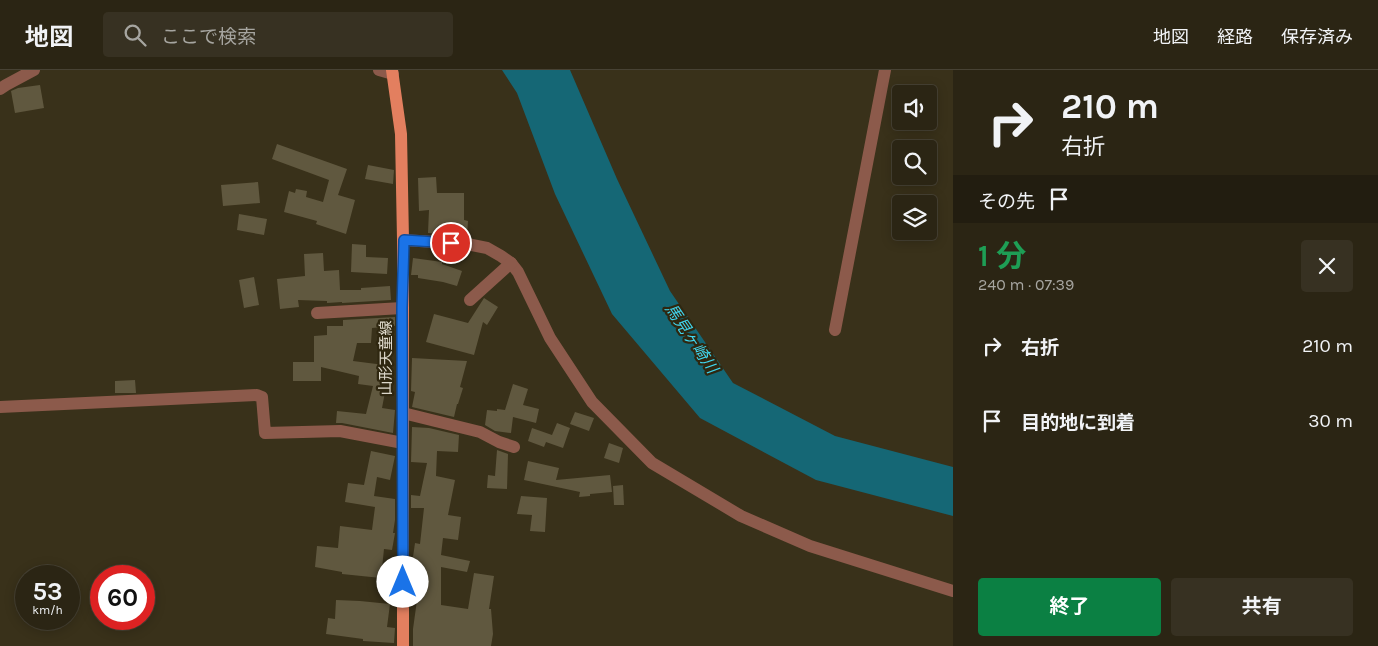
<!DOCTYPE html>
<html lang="ja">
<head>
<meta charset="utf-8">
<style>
  body { margin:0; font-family:Karla,"Noto Sans JP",sans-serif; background:#373122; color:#f1f3f6; height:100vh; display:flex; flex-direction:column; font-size:19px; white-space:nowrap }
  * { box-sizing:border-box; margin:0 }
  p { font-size:16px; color:#a6a5a0 }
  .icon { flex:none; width:28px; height:28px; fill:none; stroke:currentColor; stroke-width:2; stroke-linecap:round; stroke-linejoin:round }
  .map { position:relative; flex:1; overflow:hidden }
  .panel { display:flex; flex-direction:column; background:#2b2514; width:425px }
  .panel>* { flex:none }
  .top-card { background:#2b2514; color:#f1f3f6; overflow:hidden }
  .fabs { position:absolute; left:892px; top:15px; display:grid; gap:10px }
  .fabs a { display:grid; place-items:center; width:45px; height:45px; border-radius:5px; background:#2b2514; box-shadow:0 2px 12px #0003,0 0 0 1px #474234; font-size:25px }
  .speed { position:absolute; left:15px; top:495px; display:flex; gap:10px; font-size:25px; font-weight:700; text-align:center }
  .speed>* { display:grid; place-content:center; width:65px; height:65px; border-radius:50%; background:#2b2514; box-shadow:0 2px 12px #0003,0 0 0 1px #474234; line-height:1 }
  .speed small { font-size:12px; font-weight:400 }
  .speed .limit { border:8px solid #d22; background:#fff; color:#111 }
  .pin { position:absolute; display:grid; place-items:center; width:42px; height:42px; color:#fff; margin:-21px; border:2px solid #fff; border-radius:50%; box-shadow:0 1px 5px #0007 }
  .me { position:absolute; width:55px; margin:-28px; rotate:0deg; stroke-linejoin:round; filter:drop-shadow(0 0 4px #0008) }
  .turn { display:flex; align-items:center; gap:18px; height:105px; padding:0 25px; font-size:22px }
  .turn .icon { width:65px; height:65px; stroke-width:2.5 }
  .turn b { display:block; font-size:35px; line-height:42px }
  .then { display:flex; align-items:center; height:48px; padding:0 25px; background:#0003; gap:10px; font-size:19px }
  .round { display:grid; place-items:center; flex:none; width:52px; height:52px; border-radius:5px; background:#373122 }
  .head { display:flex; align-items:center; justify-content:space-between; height:85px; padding:0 25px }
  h1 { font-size:30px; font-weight:700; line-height:38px; color:#1e9e55 }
  .action { display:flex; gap:10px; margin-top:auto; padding:10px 25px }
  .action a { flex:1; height:58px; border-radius:5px; background:#0b8043; color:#fff; font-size:20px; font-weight:700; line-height:58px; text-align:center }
  .action a+a { background:#373122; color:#f1f3f6 }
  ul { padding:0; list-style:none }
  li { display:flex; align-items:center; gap:15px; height:75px; padding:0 25px }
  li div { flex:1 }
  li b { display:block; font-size:19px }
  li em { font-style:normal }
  header { display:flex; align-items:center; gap:30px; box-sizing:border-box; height:70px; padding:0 25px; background:#2b2514; border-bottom:1px solid #474234 }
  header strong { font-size:24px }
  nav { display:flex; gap:28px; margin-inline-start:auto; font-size:18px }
  .search { width:350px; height:45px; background:#373122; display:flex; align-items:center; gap:12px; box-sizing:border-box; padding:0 18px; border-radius:5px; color:#a6a5a0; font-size:19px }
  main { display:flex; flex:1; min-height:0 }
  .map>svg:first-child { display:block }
</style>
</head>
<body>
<header>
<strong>地図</strong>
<div class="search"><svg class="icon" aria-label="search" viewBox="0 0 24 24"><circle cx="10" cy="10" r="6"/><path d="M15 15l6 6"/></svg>ここで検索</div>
<nav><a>地図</a><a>経路</a><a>保存済み</a></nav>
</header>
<main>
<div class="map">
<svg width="953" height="576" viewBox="0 0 953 576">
  <rect width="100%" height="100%" fill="#39311a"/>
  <polygon fill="#156775" points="502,0 570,0 617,109 670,221 733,313 835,366 953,397 953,446 816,410 700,348 612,244 555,124 517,23"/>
  <g fill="#60583f">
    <polygon points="40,15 44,38 15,43 11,21 18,18"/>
    <polygon points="277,74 347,99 338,125 355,130 346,164 316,154 317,151 284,142 289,121 295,123 296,119 307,121 306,127 323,132 329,110 272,89"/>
    <polygon points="368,95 394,100 393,114 365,109"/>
    <polygon points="436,107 437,123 464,123 464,150 468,151 467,166 428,163 429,140 419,141 418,108"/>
    <polygon points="258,112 260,133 223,136 221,115"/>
    <polygon points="239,144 267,149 264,165 237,160"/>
    <polygon points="352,174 366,175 366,187 388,188 387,204 351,202"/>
    <polygon points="323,183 324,201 339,200 340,220 361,220 361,218 390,216 391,230 342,233 342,232 327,233 327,231 298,230 299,237 280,239 277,209 305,206 304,184"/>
    <polygon points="413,188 442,192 442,194 462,201 457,216 443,212 418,208 418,205 411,205"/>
    <polygon points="254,207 259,235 244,238 239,210"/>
    <polygon points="484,228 498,237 487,255 483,252 474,285 426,272 434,244 468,253"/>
    <polygon points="395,247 395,256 372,258 371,273 357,273 353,291 392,296 390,318 386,317 382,338 395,340 393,363 342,353 336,353 337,341 366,344 373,316 358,314 359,306 321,297 321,311 293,311 293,292 314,292 314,266 327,265 327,256 343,256 343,250"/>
    <polygon points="412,288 467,291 460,317 463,318 458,334 457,334 454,347 412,337 415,322 411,321"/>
    <polygon points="135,310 136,323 115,323 115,311"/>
    <polygon points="513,314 528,319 523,335 539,339 536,353 513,347 511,363 495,361 485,355 487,340 497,341 497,339 505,340"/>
    <polygon points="575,342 594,348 589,361 570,354"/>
    <polygon points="557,353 570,358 563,378 546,372 544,377 528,371 532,358 552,365"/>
    <polygon points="412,357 429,358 459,365 458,382 437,381 436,406 455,410 448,445 461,447 458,470 443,468 441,485 470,491 467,502 441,497 441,535 468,539 474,503 494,506 489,539 491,539 493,564 491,576 413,576 413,559 418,523 411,523 411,501 415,473 420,474 424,438 411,438 411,425 420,426 427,393 411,392"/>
    <polygon points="609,373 623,378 619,393 604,388"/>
    <polygon points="497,380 508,384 507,419 487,418 488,405 495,406"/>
    <polygon points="371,381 395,386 390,410 377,407 374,426 395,429 395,450 393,463 395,463 392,480 384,479 381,508 342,504 342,502 315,497 317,476 338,478 340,456 372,460 375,437 345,432 348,413 364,415"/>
    <polygon points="528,391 559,398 556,410 610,405 612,422 590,424 590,426 579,427 580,422 524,410"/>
    <polygon points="623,415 624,435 614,435 613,416"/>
    <polygon points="521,426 547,428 545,462 530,461 532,445 517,444"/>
    <polygon points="336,530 360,531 390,534 387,557 395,558 394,573 363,571 363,569 326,564 328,548 335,549"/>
  </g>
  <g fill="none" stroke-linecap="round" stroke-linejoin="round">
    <g stroke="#8c5a4b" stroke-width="12">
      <polyline points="379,0 393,4"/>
      <polyline points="0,19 6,15 34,0"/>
      <polyline points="403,170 467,174 487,178 501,186 511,193 518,202 550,268 592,332 652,393 741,446 810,476 953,521"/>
      <polyline points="470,230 511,193"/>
      <polyline points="317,243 402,238"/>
      <polyline points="835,260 885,0"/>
      <polyline points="0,337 257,325 262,327 265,363 340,361 403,373"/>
      <polyline points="403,343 480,362 499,372 514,377"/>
    </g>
    <polyline stroke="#e37f5f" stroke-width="12" points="392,0 401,64 403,170 403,576"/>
  </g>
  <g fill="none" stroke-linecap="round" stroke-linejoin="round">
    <defs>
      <polyline id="route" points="403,512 402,238 404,170 451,173"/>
    </defs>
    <use href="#route" stroke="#114b97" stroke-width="12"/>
    <use href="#route" stroke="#1a73e8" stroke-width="9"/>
  </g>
  <g text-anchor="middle" stroke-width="4.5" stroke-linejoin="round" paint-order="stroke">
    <g font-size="15" fill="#ddd8ca" stroke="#2f2710">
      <text transform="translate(386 288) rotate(-90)" y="5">山形天童線</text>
    </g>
    <g font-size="16" font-style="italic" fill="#40d5ee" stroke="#2f2710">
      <text transform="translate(692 268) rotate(56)" y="6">馬見ヶ崎川</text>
    </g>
  </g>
</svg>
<div class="fabs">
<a><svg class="icon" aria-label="sound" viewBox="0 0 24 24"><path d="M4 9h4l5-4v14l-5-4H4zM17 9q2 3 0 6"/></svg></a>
<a><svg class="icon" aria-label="search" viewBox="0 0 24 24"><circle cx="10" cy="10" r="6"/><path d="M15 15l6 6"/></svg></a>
<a><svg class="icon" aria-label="layers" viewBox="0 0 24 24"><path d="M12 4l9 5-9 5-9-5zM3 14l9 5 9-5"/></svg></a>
</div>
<div class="speed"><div>53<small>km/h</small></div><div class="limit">60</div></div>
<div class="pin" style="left:451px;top:173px;background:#d93025"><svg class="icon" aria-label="arrive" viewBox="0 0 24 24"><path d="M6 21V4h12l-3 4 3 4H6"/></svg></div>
<svg class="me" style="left:403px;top:512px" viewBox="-20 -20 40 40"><circle r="19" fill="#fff"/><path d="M0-13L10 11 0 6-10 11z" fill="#1a73e8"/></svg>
</div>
<section class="panel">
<div class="top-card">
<div class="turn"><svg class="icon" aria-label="right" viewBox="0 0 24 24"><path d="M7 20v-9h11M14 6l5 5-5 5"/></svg><div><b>210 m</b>右折</div></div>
<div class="then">その先<svg class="icon" aria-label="arrive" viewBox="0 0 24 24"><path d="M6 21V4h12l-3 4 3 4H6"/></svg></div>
</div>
<div class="head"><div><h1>1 分</h1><p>240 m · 07:39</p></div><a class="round"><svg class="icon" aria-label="close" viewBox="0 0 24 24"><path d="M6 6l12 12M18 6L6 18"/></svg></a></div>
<ul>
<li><svg class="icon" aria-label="right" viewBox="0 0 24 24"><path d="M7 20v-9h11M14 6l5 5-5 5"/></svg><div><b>右折</b></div><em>210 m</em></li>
<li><svg class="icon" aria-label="arrive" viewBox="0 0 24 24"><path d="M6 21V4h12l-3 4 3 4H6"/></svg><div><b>目的地に到着</b></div><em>30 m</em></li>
</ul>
<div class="action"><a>終了</a><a>共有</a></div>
</section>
</main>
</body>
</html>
